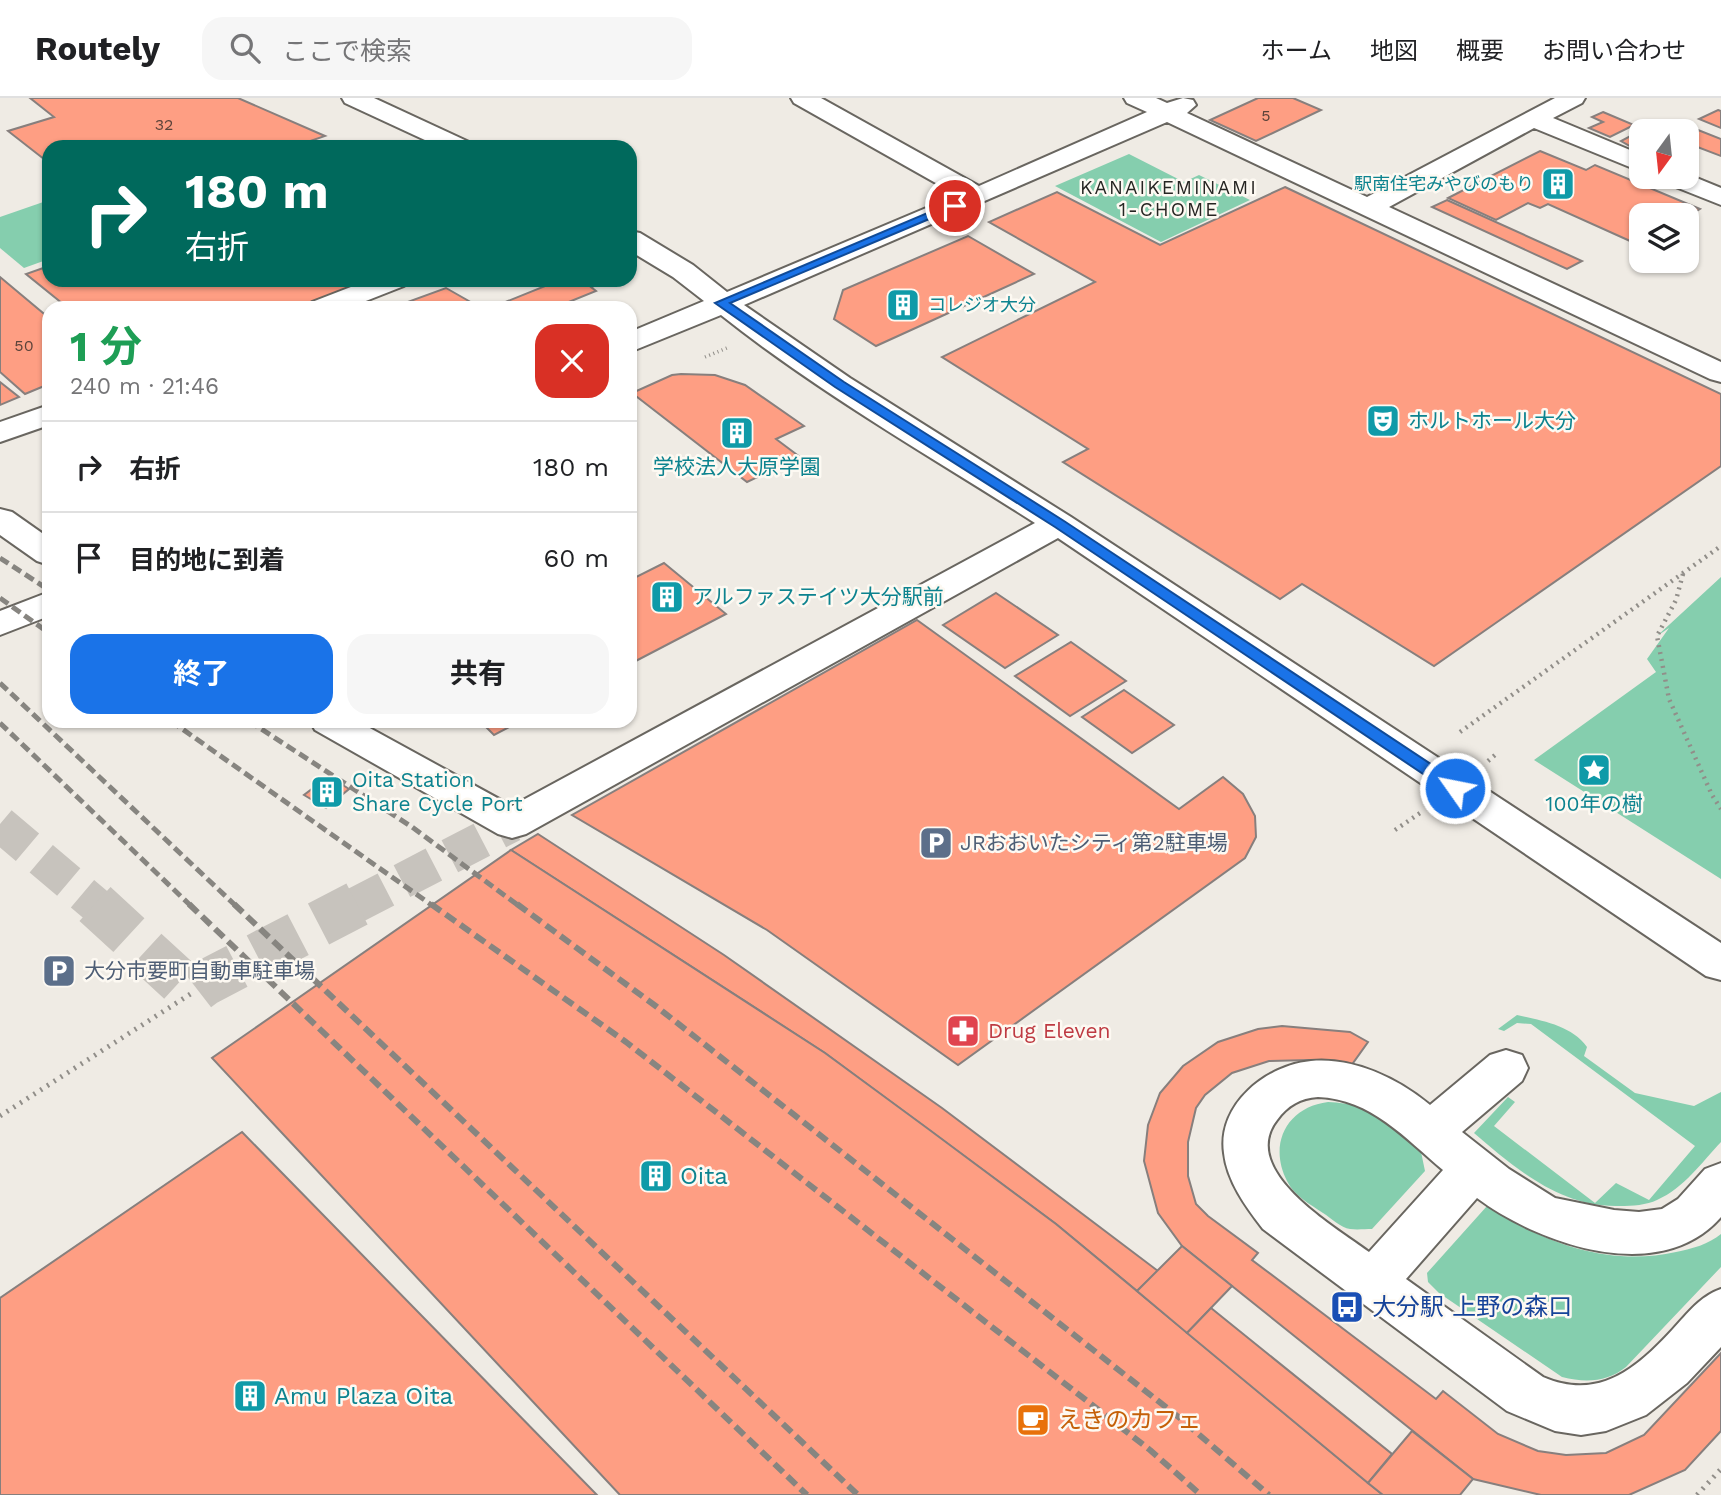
<!DOCTYPE html>
<html lang="ja">
<head>
<meta charset="utf-8">
<style>
  body { margin:0; font-family:"Work Sans","Noto Sans JP",sans-serif; background:#f6f6f6; color:#202124; height:100vh; display:flex; flex-direction:column; font-size:26px; white-space:nowrap }
  * { box-sizing:border-box; margin:0 }
  p { font-size:23px; color:#757577 }
  .icon { flex:none; width:38px; height:38px; fill:none; stroke:currentColor; stroke-width:2; stroke-linecap:round; stroke-linejoin:round }
  .map { position:relative; flex:1; overflow:hidden }
  .details { position:absolute; left:42px; top:203px; width:595px; height:427px; display:flex; flex-direction:column; background:#fff; border-radius:21px; box-shadow:0 2px 5px #0004 }
  .details>* { flex:none }
  .hud { position:absolute; left:42px; top:42px; width:595px; height:147px; border-radius:21px; box-shadow:0 2px 5px #0004; background:#00695c; color:#fff; overflow:hidden }
  .needle { width:46px; rotate:195deg }
  .buttons { position:absolute; left:1629px; top:21px; display:grid; gap:14px }
  .buttons a { display:grid; place-items:center; width:70px; height:70px; border-radius:14px; background:#fff; box-shadow:0 2px 5px #0004; font-size:35px }
  .pin { position:absolute; display:grid; place-items:center; width:60px; height:60px; color:#fff; margin:-30px; border:4px solid #fff; border-radius:50%; box-shadow:0 2px 7px #0007 }
  .me { position:absolute; width:77px; margin:-38px; rotate:303deg; stroke-linejoin:round; filter:drop-shadow(0 0 5px #0008) }
  .turn { display:flex; align-items:center; gap:24px; height:147px; padding:0 28px; font-size:32px }
  .turn .icon { width:91px; height:91px; stroke-width:2.5 }
  .turn b { display:block; font-size:49px; line-height:60px }
  .round { display:grid; place-items:center; flex:none; width:74px; height:74px; border-radius:21px; background:#f6f6f6 }
  .head { display:flex; align-items:center; justify-content:space-between; height:119px; padding:0 28px }
  h1 { font-size:42px; font-weight:700; line-height:52px; color:#1e9e55 }
  .primary-button { display:flex; gap:14px; margin-top:auto; padding:14px 28px }
  .primary-button a { flex:1; height:80px; border-radius:21px; background:#1a73e8; color:#fff; font-size:28px; font-weight:700; line-height:80px; text-align:center }
  .primary-button a+a { background:#f6f6f6; color:#202124 }
  ul { padding:0; list-style:none }
  li { display:flex; align-items:center; gap:21px; height:91px; padding:0 28px; border-top:2px solid #e0e0e0 }
  li div { flex:1 }
  li b { display:block; font-size:26px }
  li em { font-style:normal }
  header { display:flex; align-items:center; gap:42px; box-sizing:border-box; height:98px; padding:0 35px; background:#fff; border-bottom:2px solid #e0e0e0 }
  header strong { font-size:33px }
  nav { display:flex; gap:38px; margin-inline-start:auto; font-size:24px }
  .search { width:490px; height:63px; background:#f6f6f6; display:flex; align-items:center; gap:18px; box-sizing:border-box; padding:0 24px; border-radius:21px; color:#757577; font-size:26px }
  .map>svg:first-child { display:block }
</style>
</head>
<body>
<header>
<strong>Routely</strong>
<div class="search"><svg class="icon" aria-label="search" viewBox="0 0 24 24"><circle cx="10" cy="10" r="6"/><path d="M15 15l6 6"/></svg>ここで検索</div>
<nav><a>ホーム</a><a>地図</a><a>概要</a><a>お問い合わせ</a></nav>
</header>
<div class="map">
<svg width="1721" height="1397" viewBox="0 0 1721 1397">
  <rect width="100%" height="100%" fill="#efebe4"/>
  <g fill="#85ceae">
    <polygon points="1129,56 1184,84 1199,77 1250,102 1161,144 1055,88"/>
    <polygon points="49,102 49,161 24,170 0,150 0,119"/>
    <polygon points="1721,479 1721,781 1534,662 1656,574 1647,561 1669,530 1657,538"/>
    <path d="M1517,917c25,6 54,10 70,32l-3,9 51,37 59,13 27,-14v50c-19,20 -37,46 -64,58 -10,5 -25,6 -37,6 -59,2 -104,-37 -146,-73l34,-36 7,5 -21,24 101,77 21,-20 33,17 46,-54 -164,-122 -14,-1 -13,8 -6,-2z"/>
    <path d="M1328,1004c46,2 57,18 92,45l5,24 -53,58c-7,0 -15,1 -22,0 -9,-1 -19,-11 -27,-16 -13,-9 -29,-17 -36,-32 -19,-37 0,-74 41,-79z"/>
    <path d="M1487,1108c57,37 122,61 189,46 16,-3 33,-8 45,-18v33l-95,100c-19,15 -40,16 -64,10l-123,-84 -11,-11 -1,-9z"/>
  </g>
  <g fill="#fe9e83" stroke="#877f7d" stroke-width="2">
    <polygon points="30,0 238,0 325,38 293,49 49,49 49,65 8,33 54,19"/>
    <polygon points="1258,0 1293,0 1321,12 1256,43 1210,22"/>
    <polygon points="1718,12 1721,13 1721,30 1699,21"/>
    <polygon points="1603,14 1634,27 1610,39 1589,30 1603,24 1592,19"/>
    <polygon points="1693,30 1721,41 1721,58 1687,45 1687,33"/>
    <polygon points="1636,35 1642,37 1642,55 1621,43"/>
    <polygon points="1540,53 1586,72 1595,67 1700,111 1687,119 1642,117 1642,145 1639,147 1548,106 1540,110 1528,105 1496,122 1448,100"/>
    <polygon points="1285,89 1721,296 1721,368 1434,568 1302,486 1280,501 1063,364 1088,351 942,259 1095,184 989,124 1057,94 1160,147"/>
    <polygon points="1447,102 1582,163 1567,171 1432,109"/>
    <polygon points="968,138 1034,176 876,248 834,221 843,192"/>
    <polygon points="49,168 49,182 369,182 297,210 68,210 26,176"/>
    <polygon points="0,179 49,220 49,286 25,296 0,274"/>
    <polygon points="560,182 594,182 600,186 591,189 596,193 554,210 510,210 503,205"/>
    <polygon points="446,190 481,210 407,210 402,206"/>
    <polygon points="681,276 715,277 745,287 804,328 776,341 800,359 747,384 632,295 672,277"/>
    <polygon points="0,284 19,299 0,307"/>
    <polygon points="664,465 726,516 630,566 630,482"/>
    <polygon points="996,495 1058,537 1005,570 943,527"/>
    <polygon points="917,522 1179,711 1223,679 1243,696 1255,718 1256,739 1245,760 958,967 767,832 572,717"/>
    <polygon points="1071,544 1126,583 1070,618 1015,578"/>
    <polygon points="1124,592 1174,627 1132,655 1082,619"/>
    <polygon points="480,623 521,623 494,637"/>
    <polygon points="329,678 349,691 326,710 304,697"/>
    <polygon points="538,736 724,857 942,1010 1158,1173 1137,1193 1056,1126 825,955 511,752"/>
    <polygon points="511,752 825,955 927,1030 1056,1126 1383,1397 620,1397 212,960"/>
    <polygon points="1282,928 1350,934 1368,944 1348,972 1309,962 1269,963 1232,975 1205,997 1196,1010 1188,1044 1188,1078 1196,1106 1208,1118 1258,1155 1252,1162 1436,1301 1443,1293 1498,1336 1538,1353 1566,1357 1606,1355 1644,1337 1721,1255 1721,1333 1685,1372 1629,1397 1541,1397 1473,1381 1182,1148 1158,1115 1144,1063 1148,1027 1160,995 1183,968 1218,944 1258,931"/>
    <polygon points="242,1034 597,1397 0,1397 0,1200"/>
    <polygon points="1182,1148 1232,1188 1187,1235 1137,1193"/>
    <polygon points="1211,1210 1392,1356 1368,1385 1187,1235"/>
    <polygon points="1412,1333 1473,1381 1460,1397 1383,1397 1368,1385"/>
  </g>
  <g fill="none" stroke-linecap="round" stroke-linejoin="round">
    <g stroke="#c7c3bd" stroke-width="36" stroke-dasharray="36 18" stroke-linecap="butt">
      <polyline points="0,726 97,808"/>
      <polyline points="354,808 512,726"/>
    </g>
    <polyline stroke="#c7c3bd" stroke-width="46" stroke-dasharray="46 23" stroke-linecap="butt" points="95,806 192,895 205,885 357,806"/>
    <defs>
      <g id="minor">
        <polygon points="342,0 374,0 469,44 473,49 440,49 345,5"/>
        <path d="M791,0h30l158,88 168,-74 -20,-9 -3,-5h32l11,5 16,-5 10,2 3,5 -9,8 180,84 188,-99h30l-3,5 -29,15 89,37v17l-108,-44 -145,79 332,155v20l-11,-3 -543,-257 -423,183 106,73 221,139 650,426v37l-15,-4 -648,-438 -532,296 -14,4 -14,-4 -183,-104 -5,-9h47l155,85 523,-283c-105,-67 -216,-130 -314,-208l-91,37v-20l74,-31 -31,-24 -43,-26v-20l10,2 53,32 34,27 230,-97 -163,-92z"/>
        <polygon points="1687,76 1721,90 1721,107 1663,84 1659,79 1687,79"/>
        <polygon points="369,182 408,182 404,188 348,210 308,210 312,204"/>
        <polygon points="49,307 49,327 0,344 0,324"/>
        <polygon points="0,411 12,414 49,440 49,467 37,463 0,437"/>
        <polygon points="49,494 49,518 0,537 0,513"/>
        <path d="M1506,952l16,5 6,13 -6,13 -60,51 47,37 46,29 59,12 25,2 23,-3 16,-10 27,-30 16,-6v54c-61,70 -182,27 -244,-19l-71,81 137,98c56,24 93,-8 130,-48 15,-16 26,-32 48,-40v58l-34,36 -41,32 -40,16 -25,4 -26,-4 -48,-20 -244,-182c-17,-22 -36,-48 -39,-76 -7,-49 43,-88 87,-92 43,-4 88,18 119,44l60,-50zM1318,999c53,2 87,41 125,73l-74,82c-32,-24 -132,-81 -92,-132 10,-14 23,-22 41,-23z"/>
      </g>
    </defs>
    <use href="#minor" stroke="#696660" stroke-width="4"/>
    <g stroke="#918e89" stroke-width="3.5" stroke-dasharray="1 3.5" stroke-linecap="butt">
      <polyline points="544,187 557,182"/>
      <polyline points="705,259 727,250"/>
    </g>
    <g stroke="#918e89" stroke-width="4.5" stroke-dasharray="2 5" stroke-linecap="butt">
      <polyline points="1683,476 1676,502 1657,538 1669,601 1712,697 1721,711"/>
      <polyline points="1460,634 1721,448"/>
      <polyline points="1488,663 1495,657"/>
      <polyline points="1395,732 1423,713"/>
    </g>
    <g stroke="#918e89" stroke-width="5" stroke-dasharray="2 6" stroke-linecap="butt">
      <polyline points="0,1018 192,895"/>
      <polyline points="1697,1397 1721,1371"/>
    </g>
    <use href="#minor" fill="#fff" fill-rule="evenodd"/>
    <g stroke="#878580" stroke-width="5" stroke-dasharray="10 5" stroke-linecap="butt">
      <polyline points="0,460 49,492"/>
      <polyline points="0,500 49,535"/>
      <polyline points="0,585 236,808"/>
      <polyline points="171,623 433,808"/>
      <polyline points="249,623 412,729 519,808"/>
      <polyline points="0,625 191,808"/>
    </g>
    <g stroke="#878580" stroke-width="6" stroke-dasharray="12 6" stroke-linecap="butt">
      <polyline points="189,806 807,1397"/>
      <polyline points="234,806 858,1397"/>
      <polyline points="431,806 626,944 1150,1352 1201,1397"/>
      <polyline points="517,806 657,909 1181,1321 1269,1397"/>
    </g>
  </g>
  <polygon fill="#1a73e8" stroke="#114b97" stroke-width="2" points="951,105 960,108 730,205 844,284 1064,423 1461,686 1463,690 1461,694 1450,694 1055,429 835,289 715,205"/>
  <defs>
    <symbol id="building-square" viewBox="-11 -11 22 22"><rect x="-9" y="-9" width="18" height="18" rx="4" fill="#0f9aa8" stroke="#fdf9f2"/><path d="M-4-6H4V6H1V3H-1V6H-4ZM-2.5-4.3h1.7v1.8h-1.7ZM.8-4.3h1.7v1.8H.8ZM-2.5-1h1.7V.8h-1.7ZM.8-1h1.7V.8H.8Z" fill="#fff"/></symbol>
    <symbol id="theatre-square" viewBox="-11 -11 22 22"><rect x="-9" y="-9" width="18" height="18" rx="4" fill="#0f9aa8" stroke="#fdf9f2"/><path d="M-5-5.5Q0-4 5-5.5V0Q5 5 0 6Q-5 5-5 0ZM-3.3-2.5H-1v1.5H-3.3ZM1-2.5H3.3v1.5H1ZM-2.8 1Q0 5.5 2.8 1Z" fill="#fff"/></symbol>
    <symbol id="sight-square" viewBox="-11 -11 22 22"><rect x="-9" y="-9" width="18" height="18" rx="4" fill="#0f9aa8" stroke="#fdf9f2"/><path d="M0-6L1.8-2.2L6-1.7L2.9 1.2L3.7 5.4L0 3.3L-3.7 5.4L-2.9 1.2L-6-1.7L-1.8-2.2Z" fill="#fff"/></symbol>
    <symbol id="parking-square" viewBox="-11 -11 22 22"><rect x="-9" y="-9" width="18" height="18" rx="4" fill="#5c6f8a" stroke="#fdf9f2"/><path d="M-3.5-5.5H1a3.5 3.5 0 0 1 0 7H-1V5.5H-3.5ZM-1-3.4V-.6H.8a1.4 1.4 0 0 0 0-2.8Z" fill="#fff"/></symbol>
    <symbol id="pharmacy-square" viewBox="-11 -11 22 22"><rect x="-9" y="-9" width="18" height="18" rx="4" fill="#e0444e" stroke="#fdf9f2"/><path d="M-2-6h4v4h4v4h-4v4h-4v-4h-4v-4h4Z" fill="#fff"/></symbol>
    <symbol id="bus-square" viewBox="-11 -11 22 22"><rect x="-9" y="-9" width="18" height="18" rx="4" fill="#1a4fb4" stroke="#fdf9f2"/><path d="M-5-6H5V4H4V6H2V4H-2V6H-4V4H-5ZM-3.5-4V0h7V-4ZM-3.5 1.2v1.5H-2V1.2ZM2 1.2v1.5H3.5V1.2Z" fill="#fff"/></symbol>
    <symbol id="cafe-square" viewBox="-11 -11 22 22"><rect x="-9" y="-9" width="18" height="18" rx="4" fill="#e8710a" stroke="#fdf9f2"/><path d="M-5.5-4.5H6V0H3Q3 3.5 0 3.5H-2.5Q-5.5 3.5-5.5 0ZM3-3.2v2h1.7v-2ZM-6 4.5H4V6H-6Z" fill="#fff"/></symbol>
  </defs>
  <g fill-rule="evenodd">
    <use href="#building-square" x="1539" y="67" width="38" height="38"/>
    <use href="#building-square" x="884" y="188" width="38" height="38"/>
    <use href="#theatre-square" x="1364" y="304" width="38" height="38"/>
    <use href="#building-square" x="718" y="316" width="38" height="38"/>
    <use href="#building-square" x="648" y="480" width="38" height="38"/>
    <use href="#sight-square" x="1575" y="653" width="38" height="38"/>
    <use href="#building-square" x="308" y="675" width="38" height="38"/>
    <use href="#parking-square" x="917" y="726" width="38" height="38"/>
    <use href="#parking-square" x="40" y="854" width="38" height="38"/>
    <use href="#pharmacy-square" x="944" y="914" width="38" height="38"/>
    <use href="#building-square" x="637" y="1059" width="38" height="38"/>
    <use href="#bus-square" x="1328" y="1190" width="38" height="38"/>
    <use href="#building-square" x="231" y="1279" width="38" height="38"/>
    <use href="#cafe-square" x="1014" y="1303" width="38" height="38"/>
  </g>
  <g text-anchor="middle" stroke-width="5" stroke-linejoin="round" paint-order="stroke">
    <g font-size="16" fill="#5c433a">
      <text x="1266" y="23">5</text>
      <text x="164" y="32">32</text>
      <text x="24" y="253">50</text>
    </g>
    <g font-size="18" fill="#0d838f" stroke="#fdf9f2" text-anchor="end">
      <text x="1534" y="92">駅南住宅みやびのもり</text>
      <text x="928" y="213" text-anchor="start">コレジオ大分</text>
    </g>
    <g font-size="19" letter-spacing="2" fill="#262522" stroke="#fdf9f2">
      <text x="1169" y="96">KANAIKEMINAMI<tspan x="1169" dy="22">1-CHOME</tspan></text>
    </g>
    <g font-size="21" fill="#0d838f" stroke="#fdf9f2" text-anchor="start">
      <text x="1408" y="330">ホルトホール大分</text>
      <text x="737" y="376" text-anchor="middle">学校法人大原学園</text>
      <text x="692" y="506">アルファステイツ大分駅前</text>
      <text x="352" y="689">Oita Station<tspan x="352" dy="24">Share Cycle Port</tspan></text>
      <text x="1594" y="713" text-anchor="middle">100年の樹</text>
    </g>
    <g font-size="21" fill="#4e5e75" stroke="#fdf9f2" text-anchor="start">
      <text x="960" y="752">JRおおいたシティ第2駐車場</text>
      <text x="84" y="880">大分市要町自動車駐車場</text>
    </g>
    <g font-size="21" fill="#be3a42" stroke="#fdf9f2" text-anchor="start">
      <text x="988" y="940">Drug Eleven</text>
    </g>
    <g font-size="24" fill="#0d838f" stroke="#fdf9f2" text-anchor="start">
      <text x="680" y="1086">Oita</text>
      <text x="274" y="1306">Amu Plaza Oita</text>
    </g>
    <g font-size="24" fill="#164399" stroke="#fdf9f2" text-anchor="start">
      <text x="1372" y="1217">大分駅 上野の森口</text>
    </g>
    <g font-size="24" fill="#c56008" stroke="#fdf9f2" text-anchor="start">
      <text x="1058" y="1330">えきのカフェ</text>
    </g>
  </g>
</svg>
<div class="buttons">
<a><svg class="needle" viewBox="-14 -14 28 28"><path d="M0-13l5 13h-10z" fill="#e53935"/><path d="M0 13l5-13h-10z" fill="#757577"/></svg></a>
<a><svg class="icon" aria-label="layers" viewBox="0 0 24 24"><path d="M12 4l9 5-9 5-9-5zM3 14l9 5 9-5"/></svg></a>
</div>
<div class="pin" style="left:955px;top:108px;background:#d93025"><svg class="icon" aria-label="arrive" viewBox="0 0 24 24"><path d="M6 21V4h12l-3 4 3 4H6"/></svg></div>
<svg class="me" style="left:1455px;top:690px" viewBox="-20 -20 40 40"><circle r="17" fill="#1a73e8" stroke="#fff" stroke-width="3"/><path d="M0-11L8 9 0 5-8 9z" fill="#fff"/></svg>
<div class="hud">
<div class="turn"><svg class="icon" aria-label="right" viewBox="0 0 24 24"><path d="M7 20v-9h11M14 6l5 5-5 5"/></svg><div><b>180 m</b>右折</div></div>
</div>
<section class="details">
<div class="head"><div><h1>1 分</h1><p>240 m · 21:46</p></div><a class="round" style="background:#d93025;color:#fff"><svg class="icon" aria-label="close" viewBox="0 0 24 24"><path d="M6 6l12 12M18 6L6 18"/></svg></a></div>
<ul>
<li><svg class="icon" aria-label="right" viewBox="0 0 24 24"><path d="M7 20v-9h11M14 6l5 5-5 5"/></svg><div><b>右折</b></div><em>180 m</em></li>
<li><svg class="icon" aria-label="arrive" viewBox="0 0 24 24"><path d="M6 21V4h12l-3 4 3 4H6"/></svg><div><b>目的地に到着</b></div><em>60 m</em></li>
</ul>
<div class="primary-button"><a>終了</a><a>共有</a></div>
</section>
</div>
</body>
</html>
